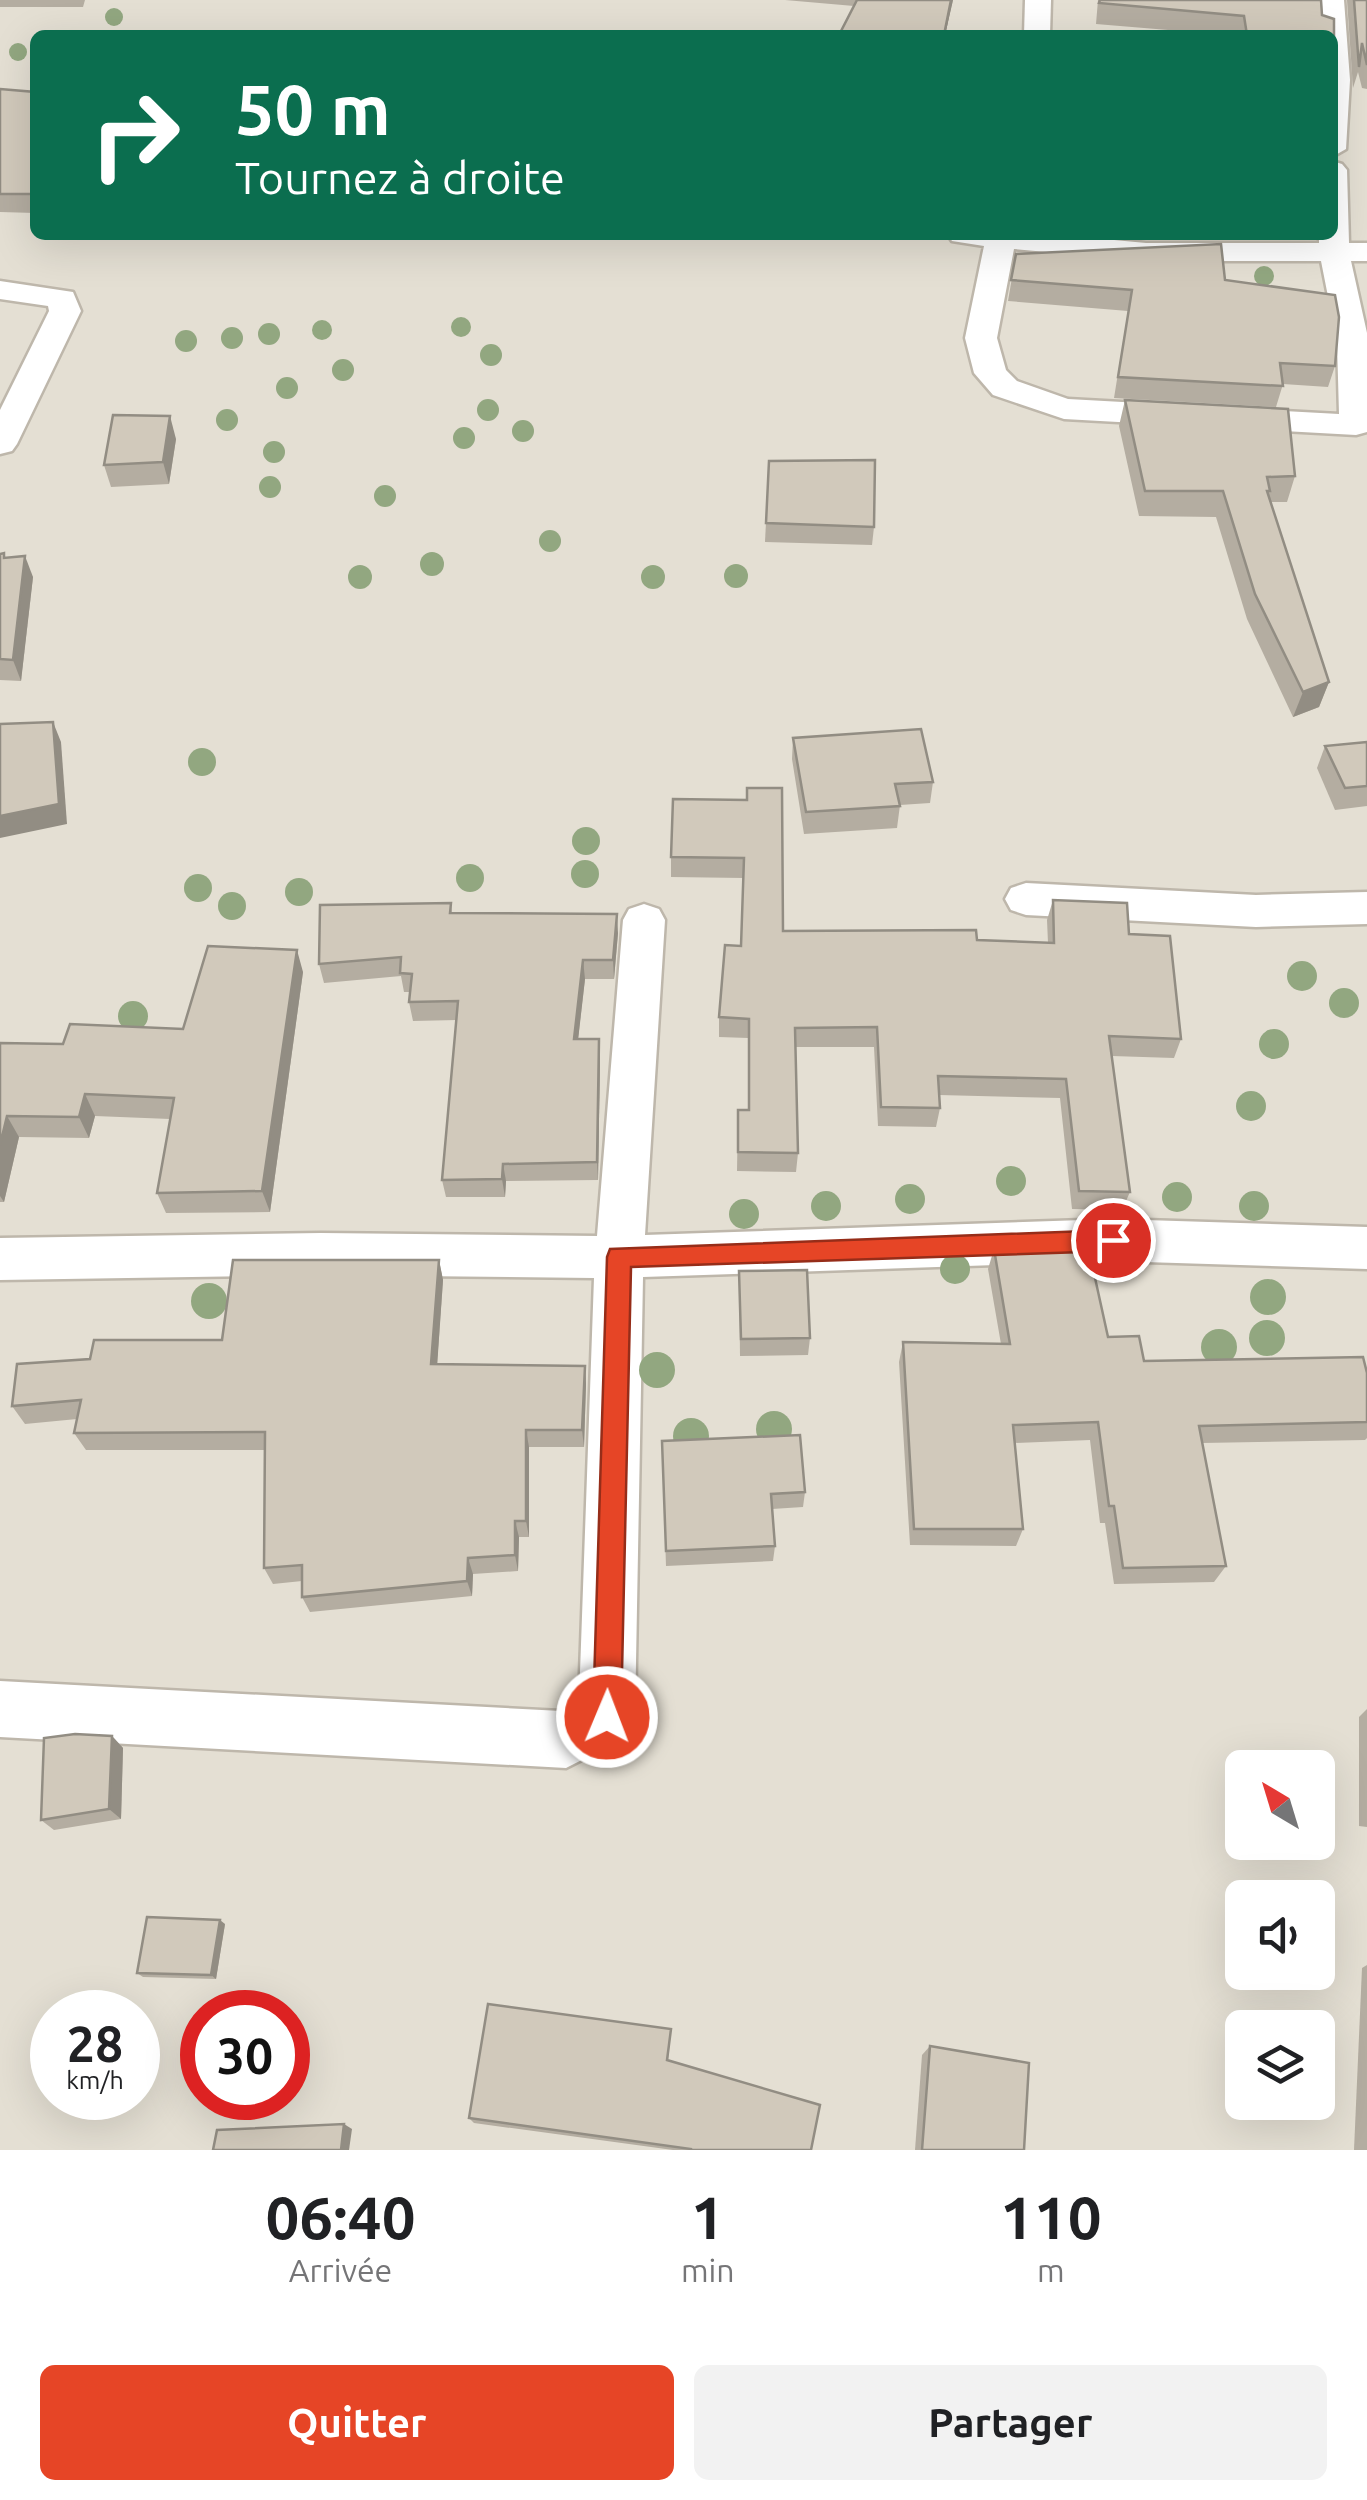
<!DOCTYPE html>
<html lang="fr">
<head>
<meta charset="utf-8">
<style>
  body { margin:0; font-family:Ubuntu,sans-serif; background:#f2f2f2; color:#202124; height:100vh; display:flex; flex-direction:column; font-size:38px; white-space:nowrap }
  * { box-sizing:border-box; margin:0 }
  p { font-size:32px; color:#757577 }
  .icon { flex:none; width:55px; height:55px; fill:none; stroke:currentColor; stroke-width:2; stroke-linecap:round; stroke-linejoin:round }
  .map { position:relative; height:2150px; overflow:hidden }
  .drawer { display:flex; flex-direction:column; background:#fff; flex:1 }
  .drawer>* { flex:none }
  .hud { position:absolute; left:30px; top:30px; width:1308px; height:210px; border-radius:15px; box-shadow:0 10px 40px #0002; background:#0b6e4f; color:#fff; overflow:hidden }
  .needle { width:65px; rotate:322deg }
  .fabs { position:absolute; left:1225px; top:1750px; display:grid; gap:20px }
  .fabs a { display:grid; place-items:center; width:110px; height:110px; border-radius:15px; background:#fff; box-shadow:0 10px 40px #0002; font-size:50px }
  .speed { position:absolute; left:30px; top:1990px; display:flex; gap:20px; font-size:50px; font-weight:700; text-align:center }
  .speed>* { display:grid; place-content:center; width:130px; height:130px; border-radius:50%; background:#fff; box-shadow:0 10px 40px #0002; line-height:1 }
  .speed small { font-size:25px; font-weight:400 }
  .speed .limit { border:15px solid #d22; background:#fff; color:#111 }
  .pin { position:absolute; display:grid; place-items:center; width:85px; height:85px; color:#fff; margin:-42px; border:5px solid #fff; border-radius:50%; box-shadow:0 2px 10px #0007 }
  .me { position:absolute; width:110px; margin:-55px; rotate:1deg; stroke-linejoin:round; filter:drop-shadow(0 0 8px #0008) }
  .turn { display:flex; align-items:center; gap:35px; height:210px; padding:0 40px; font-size:45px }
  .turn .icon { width:130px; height:130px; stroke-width:2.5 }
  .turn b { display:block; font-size:70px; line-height:85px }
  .eta { display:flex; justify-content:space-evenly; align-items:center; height:170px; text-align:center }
  .eta b { font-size:60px; font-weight:700; line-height:70px }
  .cta { display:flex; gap:20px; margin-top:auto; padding:20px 40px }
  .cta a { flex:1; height:115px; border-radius:15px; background:#e64526; color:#fff; font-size:40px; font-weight:700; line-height:115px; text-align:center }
  .cta a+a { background:#f2f2f2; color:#202124 }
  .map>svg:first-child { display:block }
</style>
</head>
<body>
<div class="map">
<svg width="1367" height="2150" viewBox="0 0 1367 2150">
  <rect width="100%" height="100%" fill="#f0ede4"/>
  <path fill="#e4dfd3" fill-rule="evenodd" d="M0,0h1367v2150h-1367zM35,35h1297v200h-1297zM1242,1768h76v74h-76zM1242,1898h76v74h-76zM52,2012h86v86h-86zM202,2012h86v86h-86zM1242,2028h76v74h-76z"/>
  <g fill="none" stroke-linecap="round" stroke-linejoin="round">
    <defs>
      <g id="street">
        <polygon points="1025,0 1051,0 1050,35 1024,35"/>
        <polygon points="1318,0 1344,0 1350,80 1346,149 1332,157 1332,35 1320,35"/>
        <path d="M1332,161l10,3 5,6 2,73h18v18h-16l16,72v99l-11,3 -292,-16 -71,-24 -19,-22 -9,-35 19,-92 -32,-5 -4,-6h113l85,8h173v-8h13zM1014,249l132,12h175l16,81 2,72 -271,-15 -51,-18 -11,-11 -9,-32z"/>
        <polygon points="0,281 73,292 81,311 17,444 12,451 0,454 0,410 49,311 48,306 0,299"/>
        <polygon points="1026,883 1256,895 1367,892 1367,924 1256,927 1026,915 1011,910 1005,899 1011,888"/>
        <polygon points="644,904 659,909 665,920 645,1235 1113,1219 1367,1227 1367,1269 1113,1261 643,1277 635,1717 627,1737 566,1768 0,1737 0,1681 561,1711 579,1701 594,1278 321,1275 0,1280 0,1238 321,1233 597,1236 623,920 629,909"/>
      </g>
    </defs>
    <use href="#street" stroke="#beb7ab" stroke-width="5"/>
    <use href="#street" fill="#fff" fill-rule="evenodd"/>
  </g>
  <g fill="#92a780">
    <circle cx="114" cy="17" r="9"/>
    <circle cx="18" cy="52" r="9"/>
    <circle cx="1264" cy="276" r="10"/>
    <circle cx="461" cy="327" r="10"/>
    <circle cx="322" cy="330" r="10"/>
    <circle cx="269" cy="334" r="11"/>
    <circle cx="232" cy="338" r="11"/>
    <circle cx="186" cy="341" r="11"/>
    <circle cx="491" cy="355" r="11"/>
    <circle cx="343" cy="370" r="11"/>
    <circle cx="287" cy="388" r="11"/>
    <circle cx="488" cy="410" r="11"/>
    <circle cx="227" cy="420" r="11"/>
    <circle cx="523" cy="431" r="11"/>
    <circle cx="464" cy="438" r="11"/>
    <circle cx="274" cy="452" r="11"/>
    <circle cx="270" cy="487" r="11"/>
    <circle cx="385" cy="496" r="11"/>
    <circle cx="550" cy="541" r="11"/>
    <circle cx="432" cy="564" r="12"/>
    <circle cx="736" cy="576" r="12"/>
    <circle cx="360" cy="577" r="12"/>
    <circle cx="653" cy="577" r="12"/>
    <circle cx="202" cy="762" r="14"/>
    <circle cx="586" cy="841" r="14"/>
    <circle cx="585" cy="874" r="14"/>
    <circle cx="470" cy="878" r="14"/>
    <circle cx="198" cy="888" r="14"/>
    <circle cx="299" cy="892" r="14"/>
    <circle cx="232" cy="906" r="14"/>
    <circle cx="1302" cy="976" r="15"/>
    <circle cx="1344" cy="1003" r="15"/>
    <circle cx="133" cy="1016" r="15"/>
    <circle cx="1274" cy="1044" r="15"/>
    <circle cx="1251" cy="1106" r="15"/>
    <circle cx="1011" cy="1181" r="15"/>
    <circle cx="1177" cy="1197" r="15"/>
    <circle cx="910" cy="1199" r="15"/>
    <circle cx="826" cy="1206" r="15"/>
    <circle cx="1254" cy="1206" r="15"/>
    <circle cx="744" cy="1214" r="15"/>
    <circle cx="955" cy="1269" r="15"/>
    <circle cx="1268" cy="1297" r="18"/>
    <circle cx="209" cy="1301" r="18"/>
    <circle cx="1267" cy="1338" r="18"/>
    <circle cx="1219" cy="1347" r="18"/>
    <circle cx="657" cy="1370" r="18"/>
    <circle cx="774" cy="1429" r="18"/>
    <circle cx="691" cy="1436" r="18"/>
  </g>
  <g fill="#b4ada1">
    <polygon points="0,0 85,0 83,7 0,7"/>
    <polygon points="785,0 953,0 945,35 854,6"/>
    <polygon points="1098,0 1321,0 1322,15 1334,19 1334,66 1332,72 1332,35 1228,35 1096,24"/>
    <polygon points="1347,0 1367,0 1367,89 1362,88 1358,72 1353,88"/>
    <polygon points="0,89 35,92 35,213 0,212"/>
    <polygon points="1016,254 1225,280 1335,366 1328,387 1283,384 1276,407 1114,398 1128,311 1008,301"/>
    <polygon points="1125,400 1295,476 1287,502 1270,502 1329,682 1319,707 1293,717 1247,619 1216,517 1139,516 1119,426"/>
    <polygon points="176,439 169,484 111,487 104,465"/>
    <polygon points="769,461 874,527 872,545 765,542"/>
    <polygon points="0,554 33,577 21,681 0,680"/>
    <polygon points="793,738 933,782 930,803 900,805 897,828 804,834 792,759"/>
    <polygon points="1367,742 1367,806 1335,810 1317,768 1325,746"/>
    <polygon points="747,800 783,931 1048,943 1047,920 1053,900 1129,934 1181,1039 1174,1058 1112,1056 1130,1192 1122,1210 1072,1209 1060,1098 939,1095 940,1108 936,1127 878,1126 874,1047 795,1047 798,1153 796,1172 737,1171 738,1110 748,1110 748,1038 719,1037 719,1017 741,946 744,878 671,877 671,857"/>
    <polygon points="451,903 452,913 618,933 614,979 585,979 578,1039 599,1039 600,1058 598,1180 506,1181 505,1197 446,1197 442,1180 457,1020 413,1021 409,1002 410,992 404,992 401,976 324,983 319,964"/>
    <polygon points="303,972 270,1212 166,1213 157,1193 170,1119 95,1116 89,1138 19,1137 4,1202 0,1202 0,1043 63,1044 183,1029"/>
    <polygon points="994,1249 1108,1337 1144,1361 1367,1373 1367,1438 1365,1440 1202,1443 1226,1566 1214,1582 1114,1584 1105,1523 1100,1523 1090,1440 1014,1443 1023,1529 1016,1546 910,1545 899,1362 903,1342 1001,1344 988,1269"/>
    <polygon points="439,1260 443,1280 437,1364 585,1366 586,1384 584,1447 529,1447 529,1537 519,1537 518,1571 473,1574 472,1596 310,1612 302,1597 302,1581 273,1584 264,1568 265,1450 86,1450 74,1433 77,1419 25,1424 12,1406 90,1359 222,1340"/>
    <polygon points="739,1271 810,1338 808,1355 740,1356"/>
    <polygon points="662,1441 805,1492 803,1507 772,1509 775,1546 773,1561 666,1566"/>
    <polygon points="1367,1709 1367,1827 1359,1826 1359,1717"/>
    <polygon points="112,1736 123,1748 121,1819 54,1830 41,1820"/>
    <polygon points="225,1924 216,1979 143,1977 137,1973"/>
    <polygon points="1367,1965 1367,2150 1354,2150 1362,1968"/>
    <polygon points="671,2029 668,2061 811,2150 673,2150 474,2123 469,2118"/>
    <polygon points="930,2046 1024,2150 915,2150 922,2055"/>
  </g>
  <g fill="#928d83">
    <polygon points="951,0 953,0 945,35 944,35"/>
    <polygon points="170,416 176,439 169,484 163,462"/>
    <polygon points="25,556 33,577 21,681 13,660"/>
    <polygon points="1329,682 1319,707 1293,717 1303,692"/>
    <polygon points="53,722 61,742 67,824 0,838 0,816"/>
    <polygon points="617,914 618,933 614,979 613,960"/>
    <polygon points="297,950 303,972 270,1212 262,1191"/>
    <polygon points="583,960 585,979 576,1058 574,1039"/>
    <polygon points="599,1039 600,1058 598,1180 597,1162"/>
    <polygon points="85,1094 95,1116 89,1138 79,1117"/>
    <polygon points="7,1116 19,1137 4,1202 0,1196 0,1145"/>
    <polygon points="503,1164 506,1181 505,1197 502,1179"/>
    <polygon points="439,1260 443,1280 436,1382 431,1364"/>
    <polygon points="585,1366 586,1384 584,1447 582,1430"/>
    <polygon points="526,1430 529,1447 529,1537 526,1521"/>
    <polygon points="515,1521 519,1537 518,1571 515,1555"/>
    <polygon points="468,1558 473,1574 472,1596 467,1581"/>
    <polygon points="112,1736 123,1748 121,1819 109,1809"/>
    <polygon points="220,1920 225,1924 216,1979 211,1975"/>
    <polygon points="344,2124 352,2129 349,2150 341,2150"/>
  </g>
  <g fill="#d1c9bb" stroke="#928d83" stroke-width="2.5">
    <polygon points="857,0 951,0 944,35 839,35"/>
    <polygon points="1100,0 1321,0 1322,15 1334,19 1334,66 1332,66 1332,35 1247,35 1244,16 1099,3"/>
    <polygon points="1354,0 1367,0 1367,65 1362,43 1359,67"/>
    <polygon points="0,89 35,92 35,194 0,194"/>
    <polygon points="1221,244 1225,280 1335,295 1339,317 1335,366 1280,363 1283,386 1118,377 1132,290 1011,280 1016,254"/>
    <polygon points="1125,400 1288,409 1295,476 1267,477 1270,491 1267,491 1329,682 1303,692 1255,594 1223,491 1145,491"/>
    <polygon points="113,415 170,416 163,462 104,465"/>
    <polygon points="875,460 874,527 766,523 769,461"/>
    <polygon points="4,553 4,558 25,556 13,660 0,659 0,554"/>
    <polygon points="53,722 59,804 0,816 0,724"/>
    <polygon points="921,729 933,782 895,784 900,806 806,812 793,738"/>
    <polygon points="1367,742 1367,786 1345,788 1325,746"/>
    <polygon points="747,788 782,788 783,931 976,930 977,940 1054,943 1053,900 1127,903 1129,934 1170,936 1181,1039 1109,1036 1130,1192 1079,1191 1066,1079 938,1076 940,1108 881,1107 877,1027 795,1028 798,1153 738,1152 738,1110 749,1110 749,1019 719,1017 725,945 741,946 744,858 671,857 673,799 747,800"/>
    <polygon points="451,903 450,913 617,914 613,960 583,960 574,1039 599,1039 597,1162 503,1164 502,1179 442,1180 458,1001 409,1002 412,974 400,973 401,957 319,964 320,905"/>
    <polygon points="208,946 297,950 262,1191 157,1193 174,1098 85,1094 79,1117 7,1116 0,1145 0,1043 63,1044 70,1024 183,1029"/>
    <polygon points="1088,1246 1108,1337 1139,1336 1144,1361 1363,1357 1367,1373 1367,1422 1199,1426 1226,1566 1123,1568 1114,1506 1109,1506 1098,1422 1013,1425 1023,1529 914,1529 903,1342 1010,1344 994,1249"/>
    <polygon points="233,1260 439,1260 431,1364 585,1366 582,1430 526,1430 526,1521 515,1521 515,1555 468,1558 467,1581 302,1597 302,1565 264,1568 265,1432 74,1433 81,1400 12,1406 17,1364 90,1359 94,1340 222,1340"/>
    <polygon points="807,1270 810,1338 741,1339 739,1271"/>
    <polygon points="800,1435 805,1492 771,1494 775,1546 666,1551 662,1441"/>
    <polygon points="75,1734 112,1736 109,1809 41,1820 44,1738"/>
    <polygon points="147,1917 220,1920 211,1975 137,1973"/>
    <polygon points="488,2004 671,2029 667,2060 820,2105 811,2150 691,2150 691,2149 469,2118"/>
    <polygon points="930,2046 1029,2063 1024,2150 922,2150"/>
    <polygon points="344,2124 341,2150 213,2150 217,2130"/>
  </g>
  <polygon fill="#e64526" stroke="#962d19" stroke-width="2.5" points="1113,1230 1122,1233 1125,1240 1122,1248 1113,1251 631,1267 621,1717 617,1727 607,1731 597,1727 593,1717 607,1257 610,1249"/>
</svg>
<div class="fabs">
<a><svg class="needle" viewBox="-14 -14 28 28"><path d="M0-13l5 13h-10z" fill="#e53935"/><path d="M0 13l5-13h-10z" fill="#757577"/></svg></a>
<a><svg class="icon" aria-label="sound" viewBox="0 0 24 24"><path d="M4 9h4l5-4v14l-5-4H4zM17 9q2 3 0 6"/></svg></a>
<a><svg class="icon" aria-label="layers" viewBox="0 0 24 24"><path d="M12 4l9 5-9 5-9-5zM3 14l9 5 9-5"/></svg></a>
</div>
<div class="speed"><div>28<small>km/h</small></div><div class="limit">30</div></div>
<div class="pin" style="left:1113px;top:1240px;background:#d93025"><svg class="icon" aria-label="arrive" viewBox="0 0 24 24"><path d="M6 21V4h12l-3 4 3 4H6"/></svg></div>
<svg class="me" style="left:607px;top:1717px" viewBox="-20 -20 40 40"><circle r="17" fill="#e64526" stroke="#fff" stroke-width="3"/><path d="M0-11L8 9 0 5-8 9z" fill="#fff"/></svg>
<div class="hud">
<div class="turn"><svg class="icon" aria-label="right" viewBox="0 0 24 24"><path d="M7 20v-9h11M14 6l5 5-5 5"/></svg><div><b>50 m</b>Tournez à droite</div></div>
</div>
</div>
<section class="drawer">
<div class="eta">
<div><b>06:40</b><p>Arrivée</p></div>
<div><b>1</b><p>min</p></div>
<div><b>110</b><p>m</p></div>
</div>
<div class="cta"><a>Quitter</a><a>Partager</a></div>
</section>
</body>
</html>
